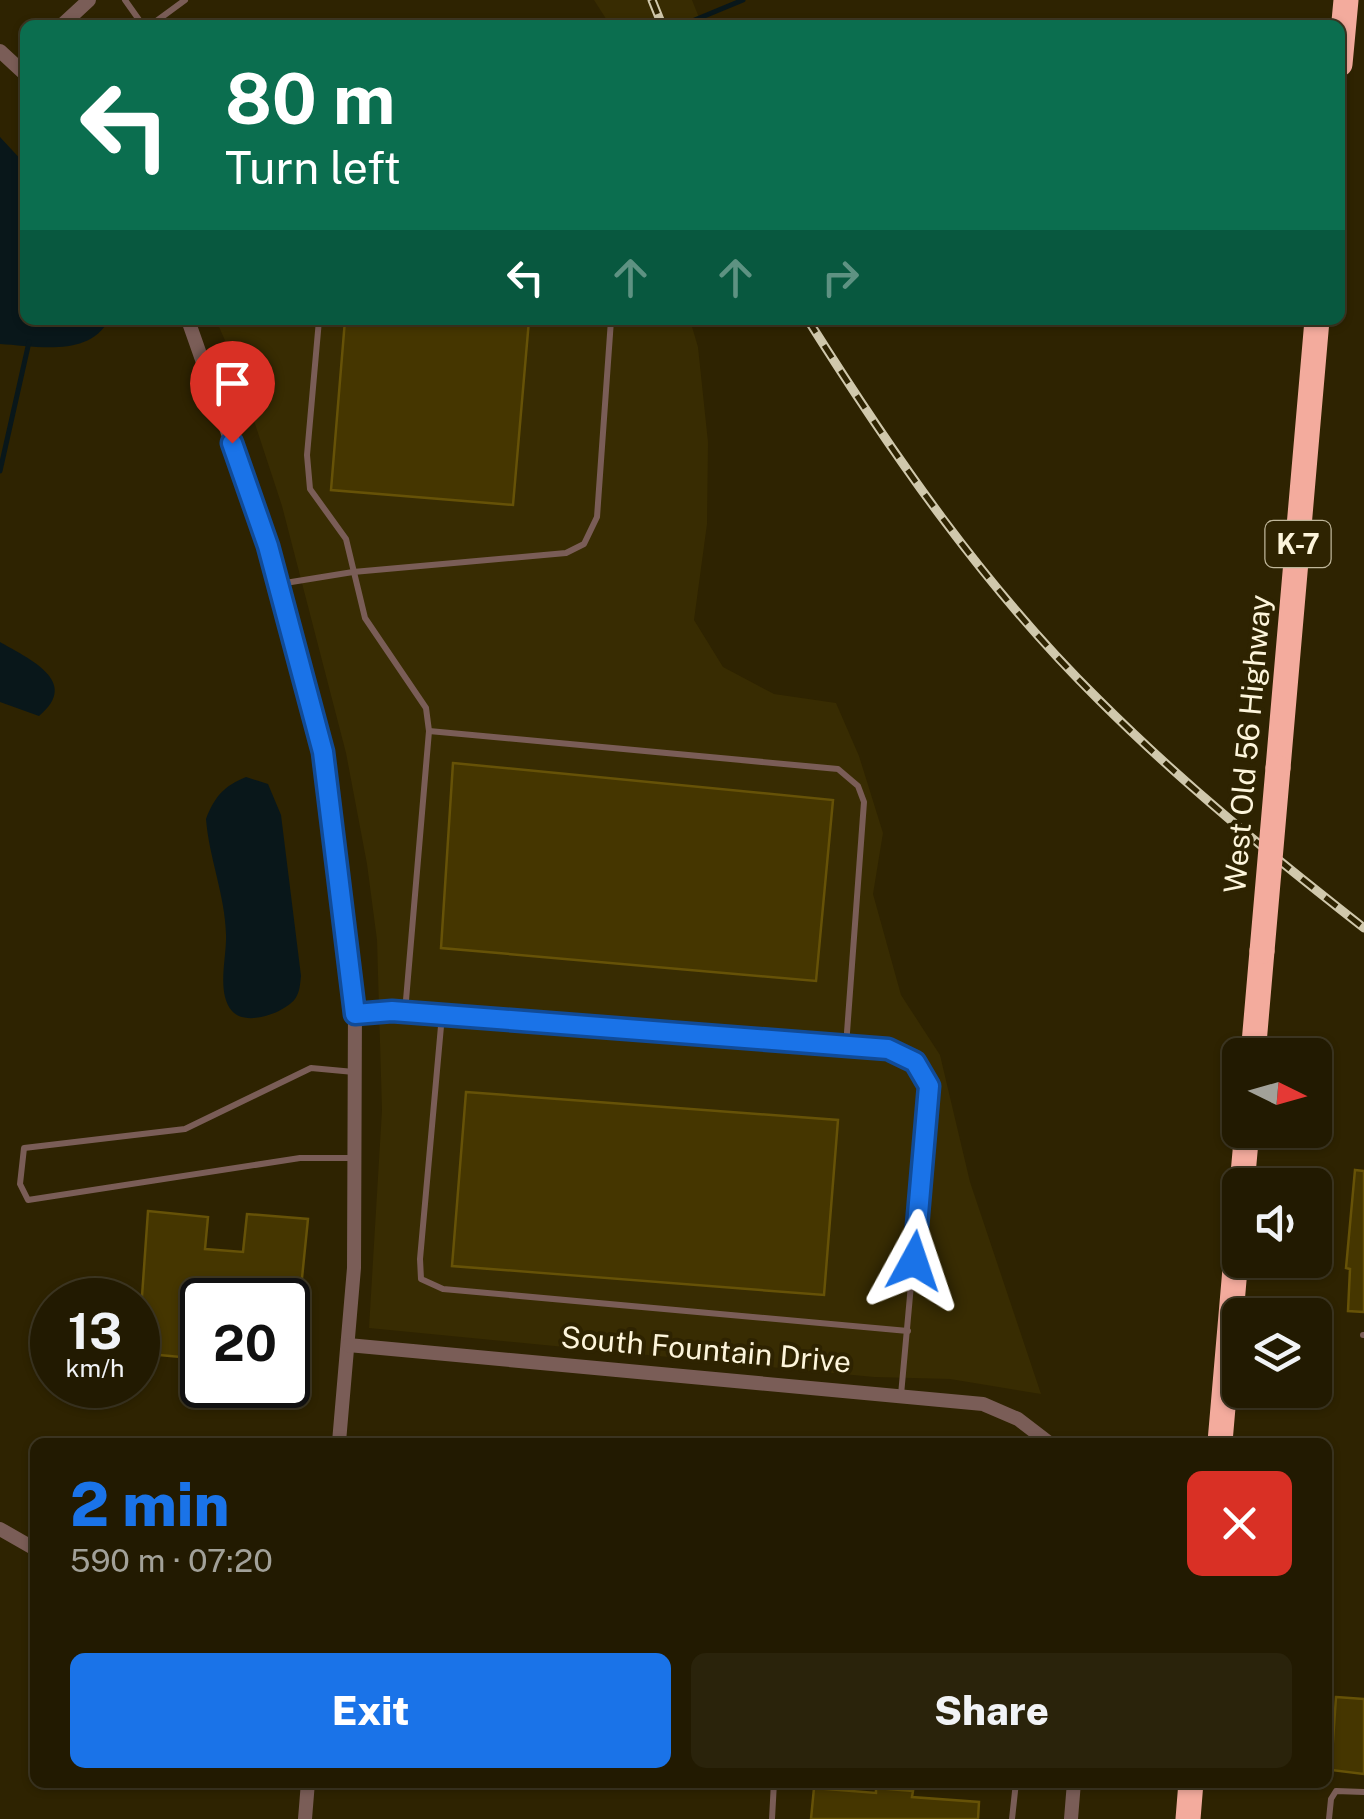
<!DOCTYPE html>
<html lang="en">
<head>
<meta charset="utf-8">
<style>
  body { margin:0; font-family:"Public Sans",sans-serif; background:#2a230b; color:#f1f3f6; height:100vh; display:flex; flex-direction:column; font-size:38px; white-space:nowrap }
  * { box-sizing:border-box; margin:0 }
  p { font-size:32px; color:#a2a199 }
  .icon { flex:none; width:55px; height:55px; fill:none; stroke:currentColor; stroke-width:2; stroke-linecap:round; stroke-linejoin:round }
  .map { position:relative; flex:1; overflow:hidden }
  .details { position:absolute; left:30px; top:1438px; width:1302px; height:350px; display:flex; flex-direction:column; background:#221a01; border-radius:15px; box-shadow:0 2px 8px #0004,0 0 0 2px #3f3823 }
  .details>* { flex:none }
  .guide { position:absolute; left:20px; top:20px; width:1325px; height:305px; border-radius:15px; box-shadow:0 2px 8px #0004,0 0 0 2px #3f3823; background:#0b6e4f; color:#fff; overflow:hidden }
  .needle { width:65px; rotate:95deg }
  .tools { position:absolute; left:1222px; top:1038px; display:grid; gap:20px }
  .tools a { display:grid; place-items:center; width:110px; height:110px; border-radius:15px; background:#221a01; box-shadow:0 2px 8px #0004,0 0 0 2px #3f3823; font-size:50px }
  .speed { position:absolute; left:30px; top:1278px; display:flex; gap:20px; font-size:50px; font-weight:700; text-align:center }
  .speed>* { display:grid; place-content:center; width:130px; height:130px; border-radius:50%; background:#221a01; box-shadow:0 2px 8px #0004,0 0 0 2px #3f3823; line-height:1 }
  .speed small { font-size:25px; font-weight:400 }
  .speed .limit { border:5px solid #111; border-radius:15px; background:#fff; color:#111 }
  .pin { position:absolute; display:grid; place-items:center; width:85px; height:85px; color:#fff; margin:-102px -42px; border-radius:50% 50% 50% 0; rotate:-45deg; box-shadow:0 0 10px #0007 }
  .pin .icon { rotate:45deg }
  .me { position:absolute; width:110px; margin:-55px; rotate:5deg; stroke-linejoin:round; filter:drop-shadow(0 0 8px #0008) }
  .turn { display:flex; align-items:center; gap:35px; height:210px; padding:0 40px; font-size:45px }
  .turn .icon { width:130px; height:130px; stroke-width:2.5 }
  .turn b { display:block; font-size:70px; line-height:85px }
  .lanes { display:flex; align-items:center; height:95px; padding:0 40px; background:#0003; justify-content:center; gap:50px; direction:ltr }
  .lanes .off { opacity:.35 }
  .round { display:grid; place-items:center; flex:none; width:105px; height:105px; border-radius:15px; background:#2a230b }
  .summary { display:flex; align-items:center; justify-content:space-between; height:170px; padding:0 40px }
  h1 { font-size:60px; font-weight:800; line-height:75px; color:#1a73e8 }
  .button { display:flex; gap:20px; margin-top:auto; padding:20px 40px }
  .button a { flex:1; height:115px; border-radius:15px; background:#1a73e8; color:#fff; font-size:40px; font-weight:800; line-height:115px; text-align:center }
  .button a+a { background:#2a230b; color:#f1f3f6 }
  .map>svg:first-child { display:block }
</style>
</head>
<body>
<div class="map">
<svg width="1364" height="1819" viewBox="0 0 1364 1819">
  <rect width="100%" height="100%" fill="#2e2301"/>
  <g fill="#382c02">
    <polygon points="594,0 692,0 702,25 610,25"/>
    <polygon points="216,320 690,320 698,347 708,442 707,524 694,620 723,667 774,694 836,703 859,756 883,833 873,894 901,995 940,1055 970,1182 1041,1394 950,1379 874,1377 369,1328 382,1110 377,940 367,864 346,753 282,506 235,363"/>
  </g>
  <g fill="#09171a">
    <path d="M0,137l25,27v156h84c-21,38 -73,26 -109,24z"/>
    <path d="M0,642c27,16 82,39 39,74l-39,-14z"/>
    <path d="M246,777l22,7 13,31 20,161c-1,8 -1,16 -6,23 -11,14 -49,28 -63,12 -16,-19 -5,-54 -6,-77 -1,-39 -17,-76 -20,-115 9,-23 18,-33 40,-42z"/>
  </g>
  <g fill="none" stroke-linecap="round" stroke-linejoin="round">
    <g stroke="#09171a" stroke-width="5">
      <polyline points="685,24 743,0"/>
      <polyline points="0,471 29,342"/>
    </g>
  </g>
  <g fill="#453600" stroke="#665207" stroke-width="2.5">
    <polygon points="345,320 529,320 513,505 331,490"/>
    <polygon points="453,763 833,800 816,981 441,948"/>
    <polygon points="466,1092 838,1120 824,1295 452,1266"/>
    <polygon points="1355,1170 1364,1171 1364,1312 1348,1311 1350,1269 1346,1268"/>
    <polygon points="148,1211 208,1217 205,1249 243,1252 247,1214 308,1219 296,1337 288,1337 288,1300 202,1300 202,1359 138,1353"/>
    <polygon points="1336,1697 1364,1699 1364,1774 1331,1770"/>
    <polygon points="814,1788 876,1793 876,1788 913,1791 912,1797 979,1802 978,1819 811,1819"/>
  </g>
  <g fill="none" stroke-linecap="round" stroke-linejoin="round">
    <g stroke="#7a5d57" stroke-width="6">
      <polyline points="125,0 142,24 146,25"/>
      <polyline points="151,25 185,0"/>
      <polyline points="319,320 307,455 310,489 346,539 365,618 426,708 429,731 405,1012"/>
      <polyline points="279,584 353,572 566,553 584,544 597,517 611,320"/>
      <polyline points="429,731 838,769 858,786 864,802 846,1046"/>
      <polyline points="355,1015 392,1011 888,1049 915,1062 929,1086 901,1395"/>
      <polyline points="442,1015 420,1259 421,1279 443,1289 908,1331"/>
      <polyline points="353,1158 300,1158 28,1200 20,1184 24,1148 185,1129 311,1068 354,1072"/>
      <polyline points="1363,1335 1364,1335"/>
      <polyline points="772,1819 774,1782"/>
      <polyline points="1012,1819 1016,1782"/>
      <polyline points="1329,1819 1331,1799 1336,1791 1364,1792"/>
    </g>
    <g stroke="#7a5d57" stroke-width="14">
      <polyline points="62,25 89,0"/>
      <polyline points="0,51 25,74"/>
      <polyline points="188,320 268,547 323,752 355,1003 354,1268 339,1442"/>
      <polyline points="348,1345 983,1404 1018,1419 1048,1442"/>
      <polyline points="0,1529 35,1549"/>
      <polyline points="305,1819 308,1782"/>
      <polyline points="1071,1819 1074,1782"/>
    </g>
    <g stroke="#f3ab9d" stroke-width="25">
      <polyline points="1340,64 1346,0"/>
      <polyline points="1278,768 1317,320"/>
      <polyline points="1253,1055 1262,951"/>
      <polyline points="1242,1185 1247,1130"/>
      <polyline points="1220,1442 1240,1211"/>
      <polyline points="1188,1819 1191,1782"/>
    </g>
    <defs>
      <g id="rail">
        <polyline points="652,0 662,25"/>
        <path d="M808,320c85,135 177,268 291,380 83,83 172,155 265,228"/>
      </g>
    </defs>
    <use href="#rail" stroke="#d0c8ac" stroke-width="9"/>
    <use href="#rail" stroke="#2e2301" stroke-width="5" stroke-dasharray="15" stroke-linecap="butt"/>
    <polyline stroke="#f3ab9d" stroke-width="25" points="1262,951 1278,768"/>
  </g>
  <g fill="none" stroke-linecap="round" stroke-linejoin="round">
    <defs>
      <polyline id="route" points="232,443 268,546 323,752 355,1014 392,1011 888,1049 915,1062 929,1086 914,1261"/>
    </defs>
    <use href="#route" stroke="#114b97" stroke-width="25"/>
    <use href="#route" stroke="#1a73e8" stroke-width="18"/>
  </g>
  <g text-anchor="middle" stroke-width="8" stroke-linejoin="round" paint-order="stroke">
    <rect fill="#2e2301" stroke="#bfb69a" stroke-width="2.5" x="1265.5" y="521" width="65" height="46" rx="8"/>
    <g font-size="28" font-weight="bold" fill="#fdf5db">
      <text x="1298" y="554">K-7</text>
    </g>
    <g font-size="30" fill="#fdf5db" stroke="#2e2301">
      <text transform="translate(1248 744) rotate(-85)" y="10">West Old 56 Highway</text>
      <text transform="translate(706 1350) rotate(5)" y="10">South Fountain Drive</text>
    </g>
  </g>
</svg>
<div class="tools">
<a><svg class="needle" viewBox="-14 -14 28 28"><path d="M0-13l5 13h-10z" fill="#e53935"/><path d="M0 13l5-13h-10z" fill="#a2a199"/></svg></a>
<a><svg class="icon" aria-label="sound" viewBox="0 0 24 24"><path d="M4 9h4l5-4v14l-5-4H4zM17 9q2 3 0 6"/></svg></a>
<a><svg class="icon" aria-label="layers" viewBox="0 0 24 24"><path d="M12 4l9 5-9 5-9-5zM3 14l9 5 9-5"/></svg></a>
</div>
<div class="speed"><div>13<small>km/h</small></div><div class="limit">20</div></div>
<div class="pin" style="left:232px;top:443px;background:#d93025"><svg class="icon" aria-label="arrive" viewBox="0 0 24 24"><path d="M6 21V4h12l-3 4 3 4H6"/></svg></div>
<svg class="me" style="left:914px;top:1261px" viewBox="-20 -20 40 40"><path d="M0-17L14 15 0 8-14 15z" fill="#1a73e8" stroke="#fff" stroke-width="4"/></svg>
<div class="guide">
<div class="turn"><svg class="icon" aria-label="left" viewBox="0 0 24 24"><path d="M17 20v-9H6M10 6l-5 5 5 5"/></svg><div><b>80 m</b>Turn left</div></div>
<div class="lanes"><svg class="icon" aria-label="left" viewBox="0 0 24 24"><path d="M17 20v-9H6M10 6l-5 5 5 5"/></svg><svg class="icon off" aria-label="ahead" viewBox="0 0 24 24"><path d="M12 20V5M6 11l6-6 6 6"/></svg><svg class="icon off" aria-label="ahead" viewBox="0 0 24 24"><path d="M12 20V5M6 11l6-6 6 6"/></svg><svg class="icon off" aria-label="right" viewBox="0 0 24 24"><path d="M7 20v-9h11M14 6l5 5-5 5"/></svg></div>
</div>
<section class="details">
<div class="summary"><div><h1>2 min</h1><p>590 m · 07:20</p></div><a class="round" style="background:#d93025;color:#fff"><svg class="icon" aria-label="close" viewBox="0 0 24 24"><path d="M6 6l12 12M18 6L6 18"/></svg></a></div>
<div class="button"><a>Exit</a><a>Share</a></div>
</section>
</div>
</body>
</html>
